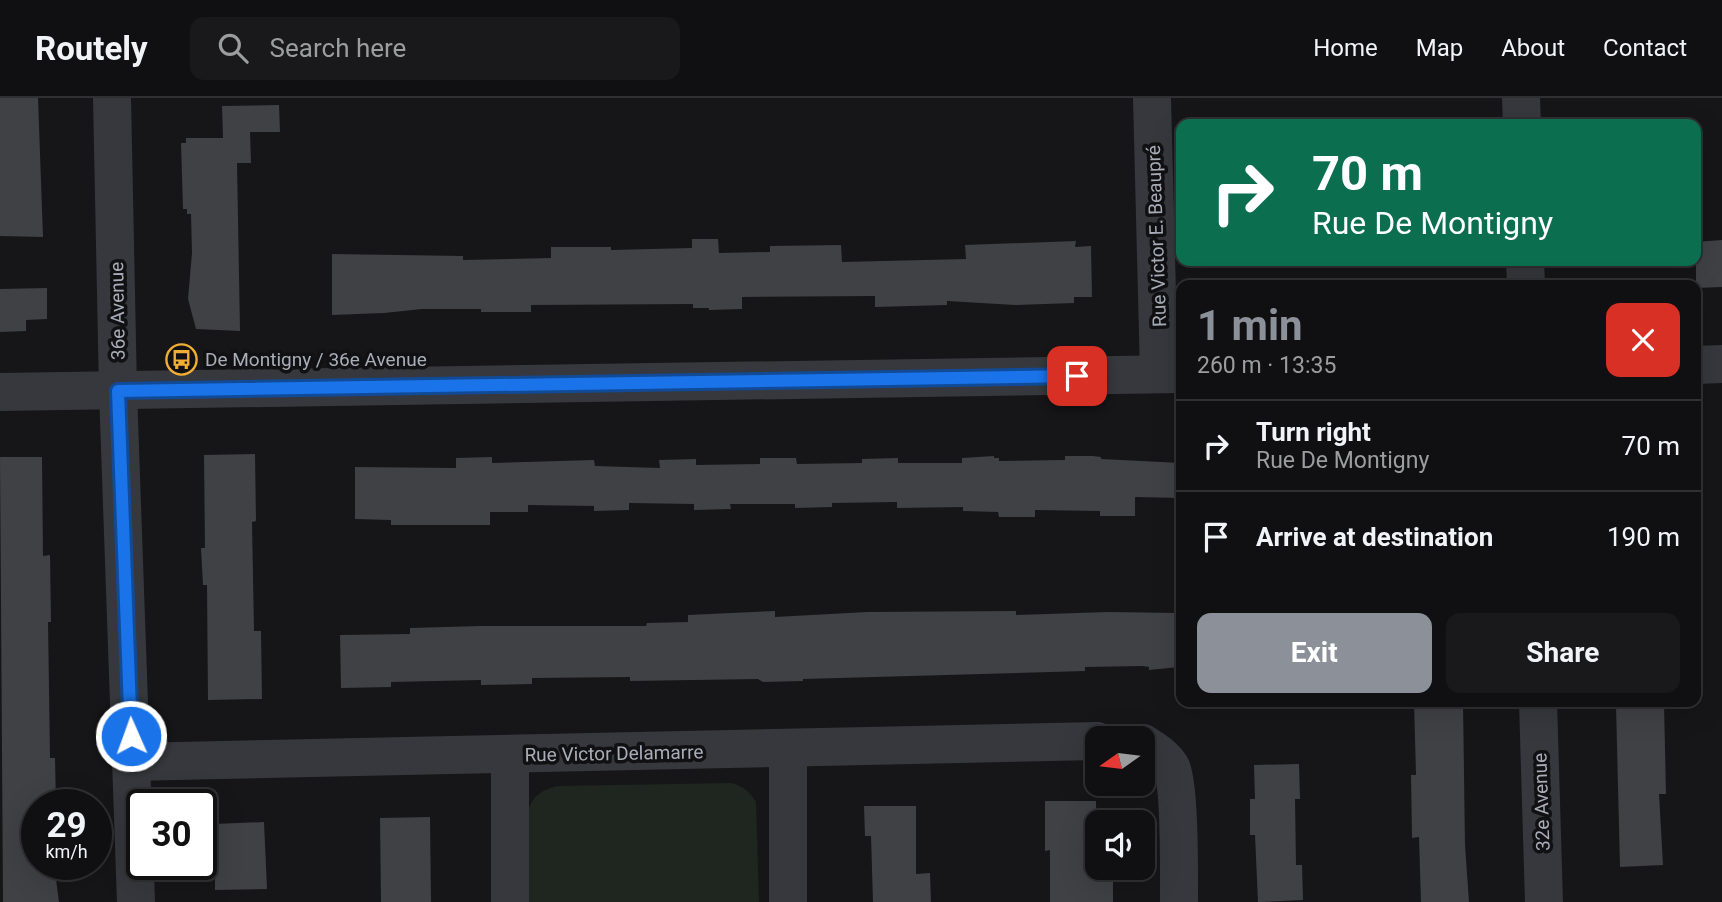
<!DOCTYPE html>
<html lang="en">
<head>
<meta charset="utf-8">
<style>
  body { margin:0; font-family:Roboto,sans-serif; background:#19191b; color:#f1f3f6; height:100vh; display:flex; flex-direction:column; font-size:26px; white-space:nowrap }
  * { box-sizing:border-box; margin:0 }
  p { font-size:23px; color:#9c9d9f }
  .icon { flex:none; width:38px; height:38px; fill:none; stroke:currentColor; stroke-width:2; stroke-linecap:round; stroke-linejoin:round }
  .map { position:relative; flex:1; overflow:hidden }
  .details { position:absolute; left:1176px; top:182px; width:525px; height:427px; display:flex; flex-direction:column; background:#101012; border-radius:14px; box-shadow:0 7px 28px #0002,0 0 0 2px #303032 }
  .details>* { flex:none }
  .top-card { position:absolute; left:1176px; top:21px; width:525px; height:147px; border-radius:14px; box-shadow:0 7px 28px #0002,0 0 0 2px #303032; background:#0b6e4f; color:#fff; overflow:hidden }
  .needle { width:46px; rotate:256deg }
  .buttons { position:absolute; left:1085px; top:628px; display:grid; gap:14px }
  .buttons a { display:grid; place-items:center; width:70px; height:70px; border-radius:14px; background:#101012; box-shadow:0 7px 28px #0002,0 0 0 2px #303032; font-size:35px }
  .speed { position:absolute; left:21px; top:691px; display:flex; gap:14px; font-size:35px; font-weight:700; text-align:center }
  .speed>* { display:grid; place-content:center; width:91px; height:91px; border-radius:50%; background:#101012; box-shadow:0 7px 28px #0002,0 0 0 2px #303032; line-height:1 }
  .speed small { font-size:18px; font-weight:400 }
  .speed .limit { border:4px solid #111; border-radius:10px; background:#fff; color:#111 }
  .pin { position:absolute; display:grid; place-items:center; width:60px; height:60px; color:#fff; margin:-30px; border-radius:14px; box-shadow:0 4px 10px #0006 }
  .me { position:absolute; width:77px; margin:-38px; rotate:358deg; stroke-linejoin:round; filter:drop-shadow(0 0 5px #0008) }
  .turn { display:flex; align-items:center; gap:24px; height:147px; padding:0 21px; font-size:32px }
  .turn .icon { width:91px; height:91px; stroke-width:2.5 }
  .turn b { display:block; font-size:49px; line-height:60px }
  .round { display:grid; place-items:center; flex:none; width:74px; height:74px; border-radius:14px; background:#19191b }
  .summary { display:flex; align-items:center; justify-content:space-between; height:119px; padding:0 21px }
  h1 { font-size:42px; font-weight:700; line-height:52px; color:#8c9099 }
  .button { display:flex; gap:14px; margin-top:auto; padding:14px 21px }
  .button a { flex:1; height:80px; border-radius:14px; background:#8c9099; color:#fff; font-size:28px; font-weight:700; line-height:80px; text-align:center }
  .button a+a { background:#19191b; color:#f1f3f6 }
  ul { padding:0; list-style:none }
  li { display:flex; align-items:center; gap:21px; height:91px; padding:0 21px; border-top:2px solid #303032 }
  li div { flex:1 }
  li b { display:block; font-size:26px }
  li em { font-style:normal }
  header { display:flex; align-items:center; gap:42px; box-sizing:border-box; height:98px; padding:0 35px; background:#101012; border-bottom:2px solid #303032 }
  header strong { font-size:33px }
  nav { display:flex; gap:38px; margin-inline-start:auto; font-size:24px }
  .search { width:490px; height:63px; background:#19191b; display:flex; align-items:center; gap:18px; box-sizing:border-box; padding:0 24px; border-radius:14px; color:#9c9d9f; font-size:26px }
  .map>svg:first-child { display:block }
</style>
</head>
<body>
<header>
<strong>Routely</strong>
<div class="search"><svg class="icon" aria-label="search" viewBox="0 0 24 24"><circle cx="10" cy="10" r="6"/><path d="M15 15l6 6"/></svg>Search here</div>
<nav><a>Home</a><a>Map</a><a>About</a><a>Contact</a></nav>
</header>
<div class="map">
<svg width="1722" height="804" viewBox="0 0 1722 804">
  <rect width="100%" height="100%" fill="#161618"/>
  <path fill="#1e261f" d="M731,685c12,3 18,8 25,19l3,100h-231l-1,-88c5,-18 13,-23 30,-28z"/>
  <g fill="#404145">
    <polygon points="0,0 38,0 43,139 0,138"/>
    <polygon points="279,7 280,34 250,34 251,65 237,65 240,233 196,231 188,201 192,155 191,116 187,116 187,111 183,111 181,45 186,45 186,40 223,40 222,8"/>
    <polygon points="692,141 718,141 719,155 770,154 770,148 841,147 842,164 966,161 965,147 1076,143 1075,149 1091,148 1092,199 1074,199 1074,205 1015,207 947,203 947,207 875,209 875,198 742,199 742,211 709,212 709,210 693,210 693,206 531,207 531,214 481,214 481,211 422,211 384,215 332,217 332,156 463,158 463,162 551,160 551,149 611,149 611,152 692,150"/>
    <polygon points="1722,142 1722,189 1696,190 1696,144"/>
    <polygon points="47,190 47,221 26,222 26,233 0,234 0,191"/>
    <polygon points="255,356 256,423 252,424 254,533 261,533 262,601 208,602 207,487 203,487 201,450 205,450 204,357"/>
    <polygon points="994,358 994,360 999,360 999,363 1065,362 1065,358 1093,358 1101,359 1101,361 1181,365 1181,400 1135,399 1135,418 1100,418 1100,413 1035,412 1035,419 999,419 998,414 963,413 963,409 897,410 897,404 832,405 832,409 795,410 795,406 730,406 731,411 694,412 694,406 629,405 629,412 594,413 594,408 528,407 528,414 490,414 490,427 391,427 391,422 355,421 355,369 456,370 456,360 492,359 492,365 594,362 595,368 660,370 659,362 696,361 696,367 760,366 760,360 796,360 797,366 862,365 862,361 898,360 898,365 962,365 962,360"/>
    <polygon points="0,359 42,359 43,458 50,457 51,524 48,524 50,660 55,660 56,707 37,707 37,766 54,766 59,804 3,804"/>
    <polygon points="775,513 775,519 867,514 1016,513 1016,517 1108,514 1179,515 1179,569 1149,572 1149,569 1143,568 1085,569 1085,573 803,581 803,583 763,584 758,581 630,583 630,579 532,580 532,586 481,587 481,582 391,584 391,589 341,590 340,537 410,536 410,530 480,528 646,528 647,525 688,524 688,517"/>
    <polygon points="1414,604 1463,604 1465,747 1469,804 1421,804 1419,739 1412,740 1411,677 1416,677"/>
    <polygon points="1664,606 1666,696 1659,696 1663,767 1620,769 1616,607"/>
    <polygon points="1299,666 1300,701 1295,701 1296,767 1302,767 1303,802 1258,804 1255,737 1250,737 1250,701 1255,701 1254,667"/>
    <polygon points="1045,703 1096,703 1097,776 1113,775 1113,804 1050,804 1050,752 1045,753"/>
    <polygon points="864,708 916,708 916,776 930,775 931,804 873,804 871,738 865,738"/>
    <polygon points="430,719 431,804 381,804 380,720"/>
    <polygon points="264,724 267,791 215,792 215,780 212,781 211,737 214,737 214,726"/>
  </g>
  <g fill="none" stroke-linecap="round" stroke-linejoin="round">
    <g stroke="#37383d" stroke-width="38">
      <polyline points="112,0 118,293 136,804"/>
      <polyline points="1152,0 1159,276"/>
      <polyline points="1521,0 1522,26"/>
      <polyline points="1525,163 1526,187"/>
      <polyline points="1696,267 1722,266"/>
      <polyline points="0,294 1181,276"/>
      <polyline points="1538,604 1544,804"/>
      <path d="M1143,645c11,7 21,13 28,24 9,16 8,111 8,135"/>
      <polyline points="788,651 788,804"/>
      <polyline points="131,664 1097,643"/>
      <polyline points="510,804 510,657"/>
    </g>
  </g>
  <g fill="none" stroke-linecap="round" stroke-linejoin="round">
    <defs>
      <polyline id="route" points="131,638 118,293 1077,278"/>
    </defs>
    <use href="#route" stroke="#114b97" stroke-width="18"/>
    <use href="#route" stroke="#1a73e8" stroke-width="12"/>
  </g>
  <defs>
    <symbol id="bus-ring" viewBox="-11 -11 22 22"><circle r="9.5" fill="#111113" stroke="#f1ae35" stroke-width="1.5"/><path d="M-5-6H5V4H4V6H2V4H-2V6H-4V4H-5ZM-3.5-4V0h7V-4ZM-3.5 1.2v1.5H-2V1.2ZM2 1.2v1.5H3.5V1.2Z" fill="#f1ae35"/></symbol>
  </defs>
  <g fill-rule="evenodd">
    <use href="#bus-ring" x="164" y="244" width="35" height="35"/>
  </g>
  <g text-anchor="middle" stroke-width="7" stroke-linejoin="round" paint-order="stroke">
    <g font-size="19" fill="#a8adb8" stroke="#111113">
      <text transform="translate(1156 138) rotate(-92)" y="7">Rue Victor E. Beaupré</text>
      <text transform="translate(117 213) rotate(-91)" y="7">36e Avenue</text>
      <text transform="translate(614 655) rotate(-1)" y="7">Rue Victor Delamarre</text>
      <text transform="translate(1541 704) rotate(-92)" y="7">32e Avenue</text>
    </g>
    <g font-size="19" fill="#a8adb8" stroke="#111113" text-anchor="start">
      <text x="205" y="268">De Montigny / 36e Avenue</text>
    </g>
  </g>
</svg>
<div class="buttons">
<a><svg class="needle" viewBox="-14 -14 28 28"><path d="M0-13l5 13h-10z" fill="#e53935"/><path d="M0 13l5-13h-10z" fill="#9c9d9f"/></svg></a>
<a><svg class="icon" aria-label="sound" viewBox="0 0 24 24"><path d="M4 9h4l5-4v14l-5-4H4zM17 9q2 3 0 6"/></svg></a>
</div>
<div class="speed"><div>29<small>km/h</small></div><div class="limit">30</div></div>
<div class="pin" style="left:1077px;top:278px;background:#d93025"><svg class="icon" aria-label="arrive" viewBox="0 0 24 24"><path d="M6 21V4h12l-3 4 3 4H6"/></svg></div>
<svg class="me" style="left:131px;top:638px" viewBox="-20 -20 40 40"><circle r="17" fill="#1a73e8" stroke="#fff" stroke-width="3"/><path d="M0-11L8 9 0 5-8 9z" fill="#fff"/></svg>
<div class="top-card">
<div class="turn"><svg class="icon" aria-label="right" viewBox="0 0 24 24"><path d="M7 20v-9h11M14 6l5 5-5 5"/></svg><div><b>70 m</b>Rue De Montigny</div></div>
</div>
<section class="details">
<div class="summary"><div><h1>1 min</h1><p>260 m · 13:35</p></div><a class="round" style="background:#d93025;color:#fff"><svg class="icon" aria-label="close" viewBox="0 0 24 24"><path d="M6 6l12 12M18 6L6 18"/></svg></a></div>
<ul>
<li><svg class="icon" aria-label="right" viewBox="0 0 24 24"><path d="M7 20v-9h11M14 6l5 5-5 5"/></svg><div><b>Turn right</b><p>Rue De Montigny</p></div><em>70 m</em></li>
<li><svg class="icon" aria-label="arrive" viewBox="0 0 24 24"><path d="M6 21V4h12l-3 4 3 4H6"/></svg><div><b>Arrive at destination</b></div><em>190 m</em></li>
</ul>
<div class="button"><a>Exit</a><a>Share</a></div>
</section>
</div>
</body>
</html>
